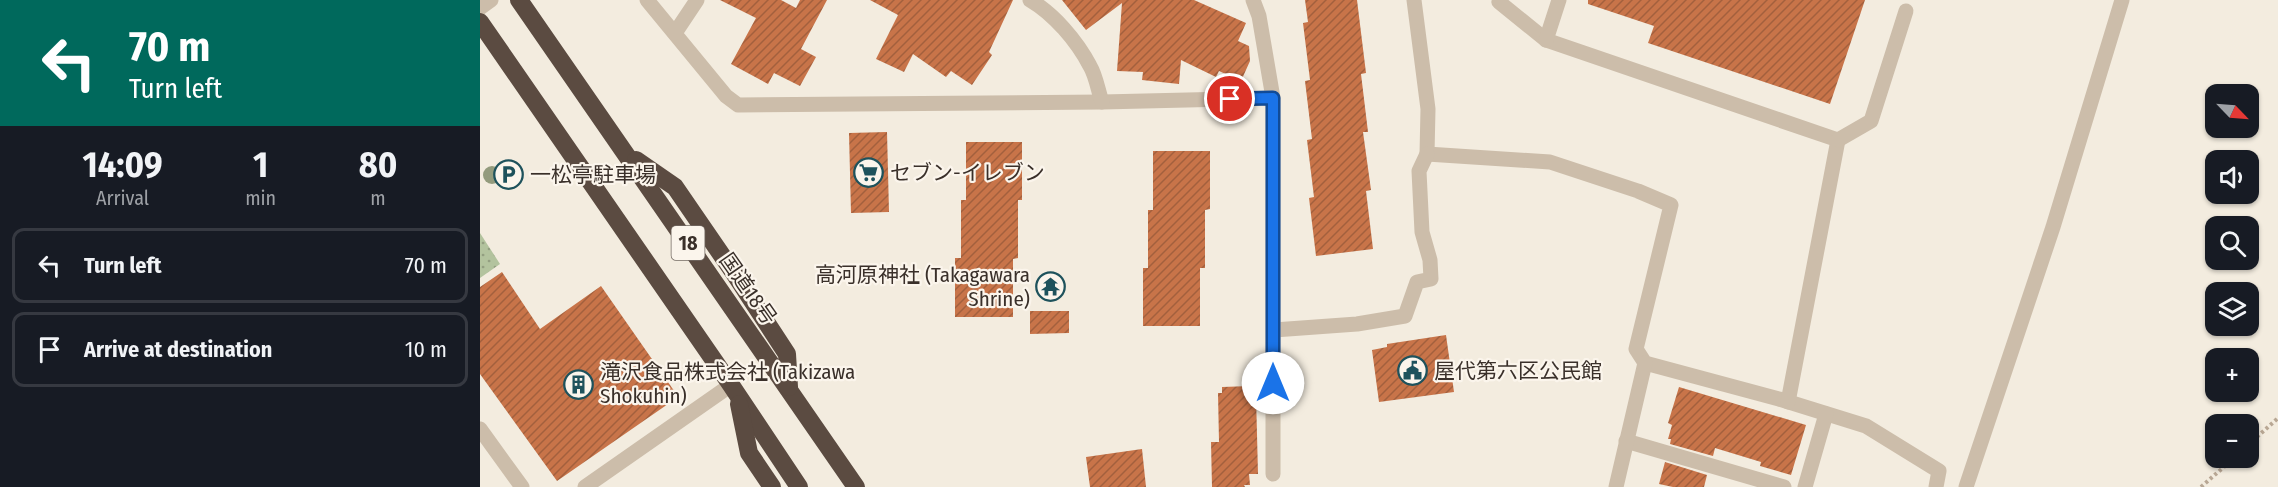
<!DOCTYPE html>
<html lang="en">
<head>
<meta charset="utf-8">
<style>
  body { margin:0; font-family:"Fira Sans Condensed","Noto Sans JP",sans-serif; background:#20242c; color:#f1f3f6; height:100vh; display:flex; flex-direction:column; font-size:22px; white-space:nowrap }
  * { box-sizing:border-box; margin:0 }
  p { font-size:20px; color:#9ea1a6 }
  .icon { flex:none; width:33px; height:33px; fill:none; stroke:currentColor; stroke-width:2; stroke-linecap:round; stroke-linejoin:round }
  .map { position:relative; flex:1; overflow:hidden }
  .side { display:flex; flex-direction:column; background:#171b24; width:480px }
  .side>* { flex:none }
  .top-card { background:#00695c; color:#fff; overflow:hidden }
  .needle { width:39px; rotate:115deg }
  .fabs { position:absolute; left:1725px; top:84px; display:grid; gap:12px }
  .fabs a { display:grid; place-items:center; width:54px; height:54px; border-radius:12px; background:#171b24; box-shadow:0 2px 4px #0004; font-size:30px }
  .pin { position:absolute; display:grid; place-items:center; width:51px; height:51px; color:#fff; margin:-26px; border:3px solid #fff; border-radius:50%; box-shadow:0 2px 6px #0007 }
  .me { position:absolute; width:66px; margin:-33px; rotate:0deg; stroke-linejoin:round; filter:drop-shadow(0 0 4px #0008) }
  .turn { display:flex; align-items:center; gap:21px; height:126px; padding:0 30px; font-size:27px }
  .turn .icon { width:78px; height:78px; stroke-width:2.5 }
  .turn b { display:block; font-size:42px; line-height:51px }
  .eta { display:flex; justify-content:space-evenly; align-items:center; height:102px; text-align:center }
  .eta b { font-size:36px; font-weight:700; line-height:42px }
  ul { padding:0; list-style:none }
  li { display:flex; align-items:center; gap:18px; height:75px; margin:0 12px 9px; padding:0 18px; border:3px solid #363941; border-radius:12px }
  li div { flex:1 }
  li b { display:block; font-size:22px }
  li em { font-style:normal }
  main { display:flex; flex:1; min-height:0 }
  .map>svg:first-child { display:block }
</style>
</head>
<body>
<main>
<section class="side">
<div class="top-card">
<div class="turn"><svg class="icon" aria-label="left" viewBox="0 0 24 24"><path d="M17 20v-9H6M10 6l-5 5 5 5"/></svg><div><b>70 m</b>Turn left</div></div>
</div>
<div class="eta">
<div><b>14:09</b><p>Arrival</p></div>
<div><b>1</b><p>min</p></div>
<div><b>80</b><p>m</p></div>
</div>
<ul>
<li><svg class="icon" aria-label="left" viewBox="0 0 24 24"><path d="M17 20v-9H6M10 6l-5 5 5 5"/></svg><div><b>Turn left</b></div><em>70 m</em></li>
<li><svg class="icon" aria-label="arrive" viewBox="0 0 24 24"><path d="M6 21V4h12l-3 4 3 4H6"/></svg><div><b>Arrive at destination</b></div><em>10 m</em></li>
</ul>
</section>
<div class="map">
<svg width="1798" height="487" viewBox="0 0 1798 487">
  <defs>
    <pattern id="garden-dots" width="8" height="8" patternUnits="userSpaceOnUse" patternTransform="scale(1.5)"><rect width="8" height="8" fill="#b3c39e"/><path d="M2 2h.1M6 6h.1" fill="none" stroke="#939f81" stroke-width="1.8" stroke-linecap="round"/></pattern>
    <pattern id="building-hatch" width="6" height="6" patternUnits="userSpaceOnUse" patternTransform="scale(1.5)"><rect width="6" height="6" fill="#c87449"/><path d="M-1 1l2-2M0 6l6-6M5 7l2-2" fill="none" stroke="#a3603d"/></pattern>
  </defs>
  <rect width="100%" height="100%" fill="#f3ecdf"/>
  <polygon fill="url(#garden-dots)" points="0,233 20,264 0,278"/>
  <g fill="url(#building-hatch)">
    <polygon points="240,0 301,0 316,8 320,0 347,0 321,49 336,57 320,86 294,73 288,84 251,64 276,18"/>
    <polygon points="390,0 533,0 509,52 512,55 492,85 471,71 466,77 433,54 424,72 396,59 418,15"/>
    <polygon points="582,0 714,0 766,23 758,41 769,46 770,61 761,81 739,71 736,77 701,60 699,84 662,80 663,72 637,71 642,3 606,30"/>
    <polygon points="825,0 877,0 886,73 881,74 888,132 883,132 891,190 886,191 893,249 836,256 829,198 834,197 827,140 832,139 825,81 830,80 823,23 828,22"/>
    <polygon points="1108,0 1385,0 1350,104 1168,43 1174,26 1108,4"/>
    <polygon points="407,132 409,212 371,213 369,133"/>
    <polygon points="486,142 542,142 542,200 538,200 538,258 533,259 533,317 475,317 475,258 481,258 481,200 486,200"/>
    <polygon points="673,151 730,151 730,209 725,210 725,268 720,268 720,326 663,326 663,268 668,268 668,210 673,210"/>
    <polygon points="22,272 60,329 121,286 197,395 187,402 188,404 77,481 0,374 0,287"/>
    <polygon points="550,311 589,311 589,333 550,334"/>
    <polygon points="966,335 974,392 899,402 892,350 907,347 907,344"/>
    <polygon points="771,386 771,395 776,395 778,474 769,474 770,485 764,485 765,487 732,487 731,442 739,442 738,393 742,393 742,387"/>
    <polygon points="1199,387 1326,425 1311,475 1280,466 1281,462 1235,448 1233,456 1190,444 1191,439 1188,439 1192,425 1188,423"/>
    <polygon points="662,449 666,487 610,487 606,457"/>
    <polygon points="1185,462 1227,475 1224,487 1193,487 1179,484"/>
  </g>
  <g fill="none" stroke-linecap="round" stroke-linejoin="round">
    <g stroke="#b8a794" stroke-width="4" stroke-dasharray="3 3" stroke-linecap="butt">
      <polyline points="1768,445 1798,418"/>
      <polyline points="1721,487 1754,458"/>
    </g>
    <g stroke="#ccbdaa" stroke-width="15">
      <polyline points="167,0 246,96 258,105 622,102 793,98"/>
      <path d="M550,0c24,14 47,41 60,66 6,10 8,24 12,36"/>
      <polyline points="773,0 779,16 793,98 793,474"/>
      <polyline points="934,0 948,109 947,154 1070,162 1158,191 1191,205 1156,349 1165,363 1299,399 1386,426 1459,471 1456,487"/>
      <polyline points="1020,0 1019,2 1066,40 1358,140 1308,402"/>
      <polyline points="0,8 11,0"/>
      <polyline points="195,33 217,0"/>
      <polyline points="1066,40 1079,0"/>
      <polyline points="1358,140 1391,121 1426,11"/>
      <polyline points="794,330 877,324 925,316 937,282 951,279 950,260 942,232 939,171 947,154"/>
      <polyline points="0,429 42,487"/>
      <polyline points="1146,441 1304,487"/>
      <polyline points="105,487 251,385"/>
      <polyline points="1136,487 1165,363"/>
      <polyline points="1325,487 1346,414"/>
      <polyline points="1486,487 1573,227 1642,0"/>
    </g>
    <g stroke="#5b4b41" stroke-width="18">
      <polyline points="39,0 376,487"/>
      <polyline points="0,22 251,385 319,487"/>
      <polyline points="156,160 195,187 254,273 307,354 309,387"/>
      <polyline points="259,404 269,453 292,487"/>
    </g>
  </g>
  <circle fill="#939b7d" cx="12" cy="175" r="9"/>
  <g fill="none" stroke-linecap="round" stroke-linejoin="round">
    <defs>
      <polyline id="route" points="750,99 793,98 793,383"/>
    </defs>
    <use href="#route" stroke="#114b97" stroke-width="15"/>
    <use href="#route" stroke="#1a73e8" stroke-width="10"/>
  </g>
  <defs>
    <symbol id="supermarket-ring" viewBox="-11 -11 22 22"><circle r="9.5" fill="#fbf5ec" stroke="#1e525c" stroke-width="1.5"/><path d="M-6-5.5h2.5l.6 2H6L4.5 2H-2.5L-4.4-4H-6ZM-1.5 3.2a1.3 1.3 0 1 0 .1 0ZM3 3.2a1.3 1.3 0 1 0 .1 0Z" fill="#1e525c"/></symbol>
    <symbol id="parking-ring" viewBox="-11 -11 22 22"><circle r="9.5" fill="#fbf5ec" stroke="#1e525c" stroke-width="1.5"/><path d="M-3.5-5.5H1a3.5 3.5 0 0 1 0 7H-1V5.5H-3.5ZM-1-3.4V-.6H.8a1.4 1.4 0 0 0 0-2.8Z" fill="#1e525c"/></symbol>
    <symbol id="temple-ring" viewBox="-11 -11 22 22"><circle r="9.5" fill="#fbf5ec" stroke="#1e525c" stroke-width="1.5"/><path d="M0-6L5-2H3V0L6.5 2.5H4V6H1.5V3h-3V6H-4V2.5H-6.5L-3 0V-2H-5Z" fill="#1e525c"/></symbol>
    <symbol id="civic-ring" viewBox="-11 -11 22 22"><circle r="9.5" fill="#fbf5ec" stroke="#1e525c" stroke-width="1.5"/><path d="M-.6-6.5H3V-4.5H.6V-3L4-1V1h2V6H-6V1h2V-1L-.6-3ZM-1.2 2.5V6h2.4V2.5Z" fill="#1e525c"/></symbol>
    <symbol id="building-ring" viewBox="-11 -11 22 22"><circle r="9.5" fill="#fbf5ec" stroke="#1e525c" stroke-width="1.5"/><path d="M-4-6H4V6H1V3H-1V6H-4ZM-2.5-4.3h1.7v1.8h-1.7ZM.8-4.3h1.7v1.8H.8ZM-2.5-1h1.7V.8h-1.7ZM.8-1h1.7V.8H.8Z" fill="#1e525c"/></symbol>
  </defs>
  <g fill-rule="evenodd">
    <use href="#supermarket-ring" x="372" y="156" width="33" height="33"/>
    <use href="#parking-ring" x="12" y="158" width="33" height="33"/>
    <use href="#temple-ring" x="554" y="270" width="33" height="33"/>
    <use href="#civic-ring" x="916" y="354" width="33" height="33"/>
    <use href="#building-ring" x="82" y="368" width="33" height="33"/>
  </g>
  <g text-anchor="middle" stroke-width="4.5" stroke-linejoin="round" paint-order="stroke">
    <rect fill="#fbf5ec" stroke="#746b64" stroke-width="1.5" x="191.5" y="226" width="33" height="34" rx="4.5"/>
    <g font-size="20" font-weight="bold" fill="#3a302a">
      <text x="208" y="250">18</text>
    </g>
    <g font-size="21" fill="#3a302a" stroke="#fbf5ec" text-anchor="start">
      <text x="410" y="180">セブン-イレブン</text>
      <text x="50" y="182">一松亭駐車場</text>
      <text x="550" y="282" text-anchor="end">高河原神社 (Takagawara<tspan x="550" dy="24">Shrine)</tspan></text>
      <text x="954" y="378">屋代第六区公民館</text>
      <text x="120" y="379">滝沢食品株式会社 (Takizawa<tspan x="120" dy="24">Shokuhin)</tspan></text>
    </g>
    <g font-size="21" fill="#3a302a" stroke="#fbf5ec">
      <text transform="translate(268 289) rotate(55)" y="7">国道18号</text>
    </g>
  </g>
</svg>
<div class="fabs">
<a><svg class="needle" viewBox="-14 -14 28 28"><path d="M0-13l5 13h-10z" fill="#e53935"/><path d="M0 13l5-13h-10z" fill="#9ea1a6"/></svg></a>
<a><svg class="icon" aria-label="sound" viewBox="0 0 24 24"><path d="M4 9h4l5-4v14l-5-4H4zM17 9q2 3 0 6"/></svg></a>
<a><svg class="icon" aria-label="search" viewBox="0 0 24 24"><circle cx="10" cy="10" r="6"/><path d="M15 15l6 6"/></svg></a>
<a><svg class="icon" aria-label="layers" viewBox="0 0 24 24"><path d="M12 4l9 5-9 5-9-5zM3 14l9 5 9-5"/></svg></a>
<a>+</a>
<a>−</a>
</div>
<div class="pin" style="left:750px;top:99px;background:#d93025"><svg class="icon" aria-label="arrive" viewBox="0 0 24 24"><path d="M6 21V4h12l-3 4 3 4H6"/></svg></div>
<svg class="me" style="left:793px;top:383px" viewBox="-20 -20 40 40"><circle r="19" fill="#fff"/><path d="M0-13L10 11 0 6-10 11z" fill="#1a73e8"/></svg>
</div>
</main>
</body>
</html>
